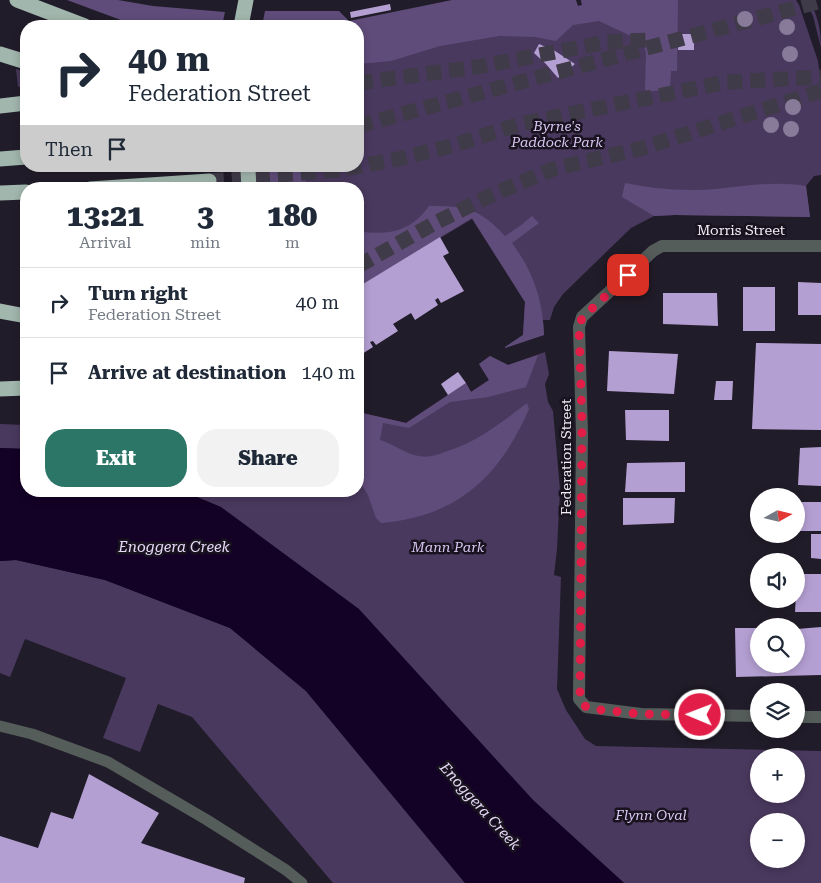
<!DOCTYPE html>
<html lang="en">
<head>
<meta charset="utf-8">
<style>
  body { margin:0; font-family:"Roboto Serif",serif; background:#f2f2f3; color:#1f2937; height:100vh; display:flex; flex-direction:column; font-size:19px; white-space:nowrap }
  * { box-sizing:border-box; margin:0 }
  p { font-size:16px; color:#747a83 }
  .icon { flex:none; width:28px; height:28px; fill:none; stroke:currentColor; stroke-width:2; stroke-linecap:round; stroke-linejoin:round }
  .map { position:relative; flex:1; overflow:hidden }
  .details { position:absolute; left:20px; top:182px; width:344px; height:315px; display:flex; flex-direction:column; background:#fff; border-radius:20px; box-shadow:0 2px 8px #0003 }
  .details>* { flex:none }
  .guide { position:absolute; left:20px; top:20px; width:344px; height:152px; border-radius:20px; box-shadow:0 2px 8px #0003; background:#fff; color:#1f2937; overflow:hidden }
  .needle { width:32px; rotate:82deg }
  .buttons { position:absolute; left:750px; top:488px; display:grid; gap:10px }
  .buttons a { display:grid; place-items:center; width:55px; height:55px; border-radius:50%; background:#fff; box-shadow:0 2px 8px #0003; font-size:25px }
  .pin { position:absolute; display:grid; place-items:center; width:42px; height:42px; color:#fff; margin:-21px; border-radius:10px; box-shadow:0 2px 8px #0006 }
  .me { position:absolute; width:55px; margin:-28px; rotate:271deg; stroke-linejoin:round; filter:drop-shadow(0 0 4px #0008) }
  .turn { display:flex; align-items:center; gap:18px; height:105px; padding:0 25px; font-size:22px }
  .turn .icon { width:65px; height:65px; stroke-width:2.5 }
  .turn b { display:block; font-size:35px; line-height:42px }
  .then { display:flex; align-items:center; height:48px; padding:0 25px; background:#0003; gap:10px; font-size:19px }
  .eta { display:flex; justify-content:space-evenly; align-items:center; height:85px; text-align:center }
  .eta b { font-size:30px; font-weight:800; line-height:35px }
  .primary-button { display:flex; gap:10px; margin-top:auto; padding:10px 25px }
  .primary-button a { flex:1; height:58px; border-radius:20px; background:#2c7668; color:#fff; font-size:20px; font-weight:800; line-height:58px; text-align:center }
  .primary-button a+a { background:#f2f2f3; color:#1f2937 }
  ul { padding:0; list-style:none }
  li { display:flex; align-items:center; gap:15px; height:70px; padding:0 25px; border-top:1px solid #e0e1e3 }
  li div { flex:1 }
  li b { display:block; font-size:19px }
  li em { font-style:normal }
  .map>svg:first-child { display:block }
</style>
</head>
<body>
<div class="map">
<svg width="821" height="883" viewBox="0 0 821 883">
  <rect width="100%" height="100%" fill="#211c29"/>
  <g fill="#49395e" fill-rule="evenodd">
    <polygon points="581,0 796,0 799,5 818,61 821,83 821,175 814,176 806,186 810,217 675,215 654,216 631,228 563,294 554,307 550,320 543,320 544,335 505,348 505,347 523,335 525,302 472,219 358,287 358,189 267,189 266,166 358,166 358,46 519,20 582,5"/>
    <path d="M805,0h5c8,19 11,28 11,48l-8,-32z"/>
    <polygon points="16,69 26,72 26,86 18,87"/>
    <path d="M545,352l4,22 -4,10 3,18 5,9 7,79 -3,59 -3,26 7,2 -4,112 9,21 19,29 11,7 225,5v132h-197l-90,-82 -351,-310h175v-79l48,11 60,-40 5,9 18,-12 -10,-16 11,-8 18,9zM759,756h37v38h-37zM759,821h37v38h-37z"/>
    <polygon points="0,424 26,425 26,449 0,448"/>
    <polygon points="16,560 105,580 230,628 306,691 465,883 333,883 192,717 158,704 140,752 103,738 126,678 25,639 10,677 0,673 0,561"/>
  </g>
  <g fill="#604c7a">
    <polygon points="67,0 118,0 153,6 225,12 222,26 137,26"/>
    <polygon points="452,0 576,0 578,6 582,5 581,0 678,0 677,71 671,71 670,89 647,92 645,89 646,53 642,41 599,21 573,25 556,41 535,37 499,36 440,46 391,61 358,64 358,26 262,26 265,11 339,11 349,21"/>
    <polygon points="266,166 302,166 308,189 267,189"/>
    <path d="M625,183c33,7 67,9 100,5 29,-3 51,-7 81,-2l4,31 -135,-2 -21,1 -32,-19z"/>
    <path d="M429,206c37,0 50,2 76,30l15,-10 12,-10 7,7 -27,20c21,28 31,57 32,92l-39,13v-1l18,-12 2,-33 -53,-84 -114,69v-56c29,5 53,1 71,-25z"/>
    <path d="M538,355l-12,32 -38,10 -38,5 -41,26 -26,-5 -3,17c14,4 25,14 39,16 9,2 18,-1 26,-4 32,-10 56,-29 82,-49l2,6c-29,67 -72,108 -148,114l-5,-5 -8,-23 -10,-16v-67l48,11 60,-40 5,9 18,-12 -10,-16 11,-8 18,9z"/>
  </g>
  <polygon fill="#140126" points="0,448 26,449 26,491 183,491 221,507 359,609 534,801 624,883 465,883 306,691 230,628 105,580 16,560 0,561"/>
  <g fill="#b49fd2">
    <polygon points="390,4 391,10 351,18 350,12"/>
    <polygon points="679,34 694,34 694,50 678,50"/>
    <polygon points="539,44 555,51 575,64 558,78 546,64 534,53"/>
    <polygon points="440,237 449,253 443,256 464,291 441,303 438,298 435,300 438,305 415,320 411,313 393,324 398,331 376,345 373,341 370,342 373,347 362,354 363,356 358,360 358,287"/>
    <polygon points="798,282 821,283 821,315 798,315"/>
    <rect x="743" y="287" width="32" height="44"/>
    <polygon points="663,293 717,293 718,326 663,324"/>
    <polygon points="756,343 821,344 821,430 752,429"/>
    <polygon points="609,351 678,354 674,394 607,391"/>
    <polygon points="458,372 466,383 448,395 441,384"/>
    <polygon points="716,381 733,381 732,400 714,400"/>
    <polygon points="625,410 669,410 669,441 626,440"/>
    <polygon points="821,447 821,486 798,485 800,448"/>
    <polygon points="685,462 685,492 625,492 627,463"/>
    <polygon points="623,498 675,498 674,523 623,525"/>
    <rect x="796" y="502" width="25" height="29"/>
    <polygon points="811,534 821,534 821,559 811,558"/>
    <polygon points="797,574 821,574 821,612 795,612"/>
    <polygon points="821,627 821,675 736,677 735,628 759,628 759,664 796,664 797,629"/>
    <polygon points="89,774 159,813 141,843 245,878 244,883 0,883 0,836 38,848 51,812 73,819"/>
  </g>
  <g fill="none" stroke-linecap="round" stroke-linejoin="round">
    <g stroke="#403b48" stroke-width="15" stroke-dasharray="15 8" stroke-linecap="butt">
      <polyline points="358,83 477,67 607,42 648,40"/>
      <polyline points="358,126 821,1"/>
      <polyline points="209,181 338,170 398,159 451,146 520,124 726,82 821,77"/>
      <polyline points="358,266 435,223 487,197 553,169 643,148 821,91"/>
    </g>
    <polyline stroke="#555d5a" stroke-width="11" points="0,726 32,734 108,762 207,820 286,870 302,883"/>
    <g stroke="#555d5a" stroke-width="12">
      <polyline points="759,716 641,714 586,707 579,699 582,434 579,327 582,317 653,251 662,246 821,246"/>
      <polyline points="796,717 821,717"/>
    </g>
    <g stroke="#a1b6ad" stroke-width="15">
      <polyline points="17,0 85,26"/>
      <polyline points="241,26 246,0"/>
      <polyline points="0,54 26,62"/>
      <polyline points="0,106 26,103"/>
      <polyline points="0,159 26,157"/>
      <polyline points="90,189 209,181"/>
      <polyline points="0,193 26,192"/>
      <polyline points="0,311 26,316"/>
      <polyline points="0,389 26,388"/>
    </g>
    <polyline stroke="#a1b6ad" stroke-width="15" points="248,170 249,189"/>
  </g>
  <g fill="#877b99">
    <circle cx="745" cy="19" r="8"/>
    <circle cx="787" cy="27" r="8"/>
    <circle cx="790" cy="54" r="8"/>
    <circle cx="793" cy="107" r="8"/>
    <circle cx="771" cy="125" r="8"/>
    <circle cx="791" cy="129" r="8"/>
  </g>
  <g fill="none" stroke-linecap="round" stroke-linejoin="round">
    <polyline stroke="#e11d48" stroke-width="9" stroke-dasharray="0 16.2" points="628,275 582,318 579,327 582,421 580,699 586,707 592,709 641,714 700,715"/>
  </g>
  <g text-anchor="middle" stroke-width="5" stroke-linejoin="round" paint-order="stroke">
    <g font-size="14" font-style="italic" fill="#dac8f4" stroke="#18131f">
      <text x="557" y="131">Byrne's<tspan x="557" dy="16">Paddock Park</tspan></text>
      <text x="448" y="552">Mann Park</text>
      <text x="651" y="820">Flynn Oval</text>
    </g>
    <g font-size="14" fill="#f1edf6" stroke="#18131f">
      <text x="741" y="235">Morris Street</text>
      <text transform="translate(566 457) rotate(-90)" y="5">Federation Street</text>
    </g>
    <g font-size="15" font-style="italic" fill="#e6daf8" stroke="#18131f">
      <text x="174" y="552">Enoggera Creek</text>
      <text transform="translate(480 806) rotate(48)" y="5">Enoggera Creek</text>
    </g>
  </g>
</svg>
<div class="buttons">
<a><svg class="needle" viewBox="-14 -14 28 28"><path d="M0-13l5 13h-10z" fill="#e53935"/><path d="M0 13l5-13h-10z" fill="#747a83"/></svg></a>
<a><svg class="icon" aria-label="sound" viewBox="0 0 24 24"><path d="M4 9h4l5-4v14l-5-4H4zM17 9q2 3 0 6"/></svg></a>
<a><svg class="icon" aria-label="search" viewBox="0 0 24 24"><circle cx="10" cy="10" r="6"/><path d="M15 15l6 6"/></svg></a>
<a><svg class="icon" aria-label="layers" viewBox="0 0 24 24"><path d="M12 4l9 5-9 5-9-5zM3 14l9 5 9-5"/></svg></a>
<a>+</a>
<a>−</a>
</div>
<div class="pin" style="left:628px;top:275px;background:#d93025"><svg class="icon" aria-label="arrive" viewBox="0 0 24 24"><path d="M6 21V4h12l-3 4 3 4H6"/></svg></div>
<svg class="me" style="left:700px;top:715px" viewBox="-20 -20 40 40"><circle r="17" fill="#e11d48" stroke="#fff" stroke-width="3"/><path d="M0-11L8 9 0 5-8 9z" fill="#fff"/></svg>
<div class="guide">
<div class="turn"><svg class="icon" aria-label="right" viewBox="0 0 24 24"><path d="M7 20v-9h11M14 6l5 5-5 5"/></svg><div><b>40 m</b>Federation Street</div></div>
<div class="then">Then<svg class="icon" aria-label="arrive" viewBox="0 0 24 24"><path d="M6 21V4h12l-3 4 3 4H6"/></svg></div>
</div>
<section class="details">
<div class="eta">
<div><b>13:21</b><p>Arrival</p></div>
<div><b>3</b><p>min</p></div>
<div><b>180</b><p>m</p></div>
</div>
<ul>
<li><svg class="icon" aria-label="right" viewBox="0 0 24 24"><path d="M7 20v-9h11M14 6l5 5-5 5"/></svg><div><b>Turn right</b><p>Federation Street</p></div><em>40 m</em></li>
<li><svg class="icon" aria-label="arrive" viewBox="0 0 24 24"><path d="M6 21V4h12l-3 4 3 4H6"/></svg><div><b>Arrive at destination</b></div><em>140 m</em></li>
</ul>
<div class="primary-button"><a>Exit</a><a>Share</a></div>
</section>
</div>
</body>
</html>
